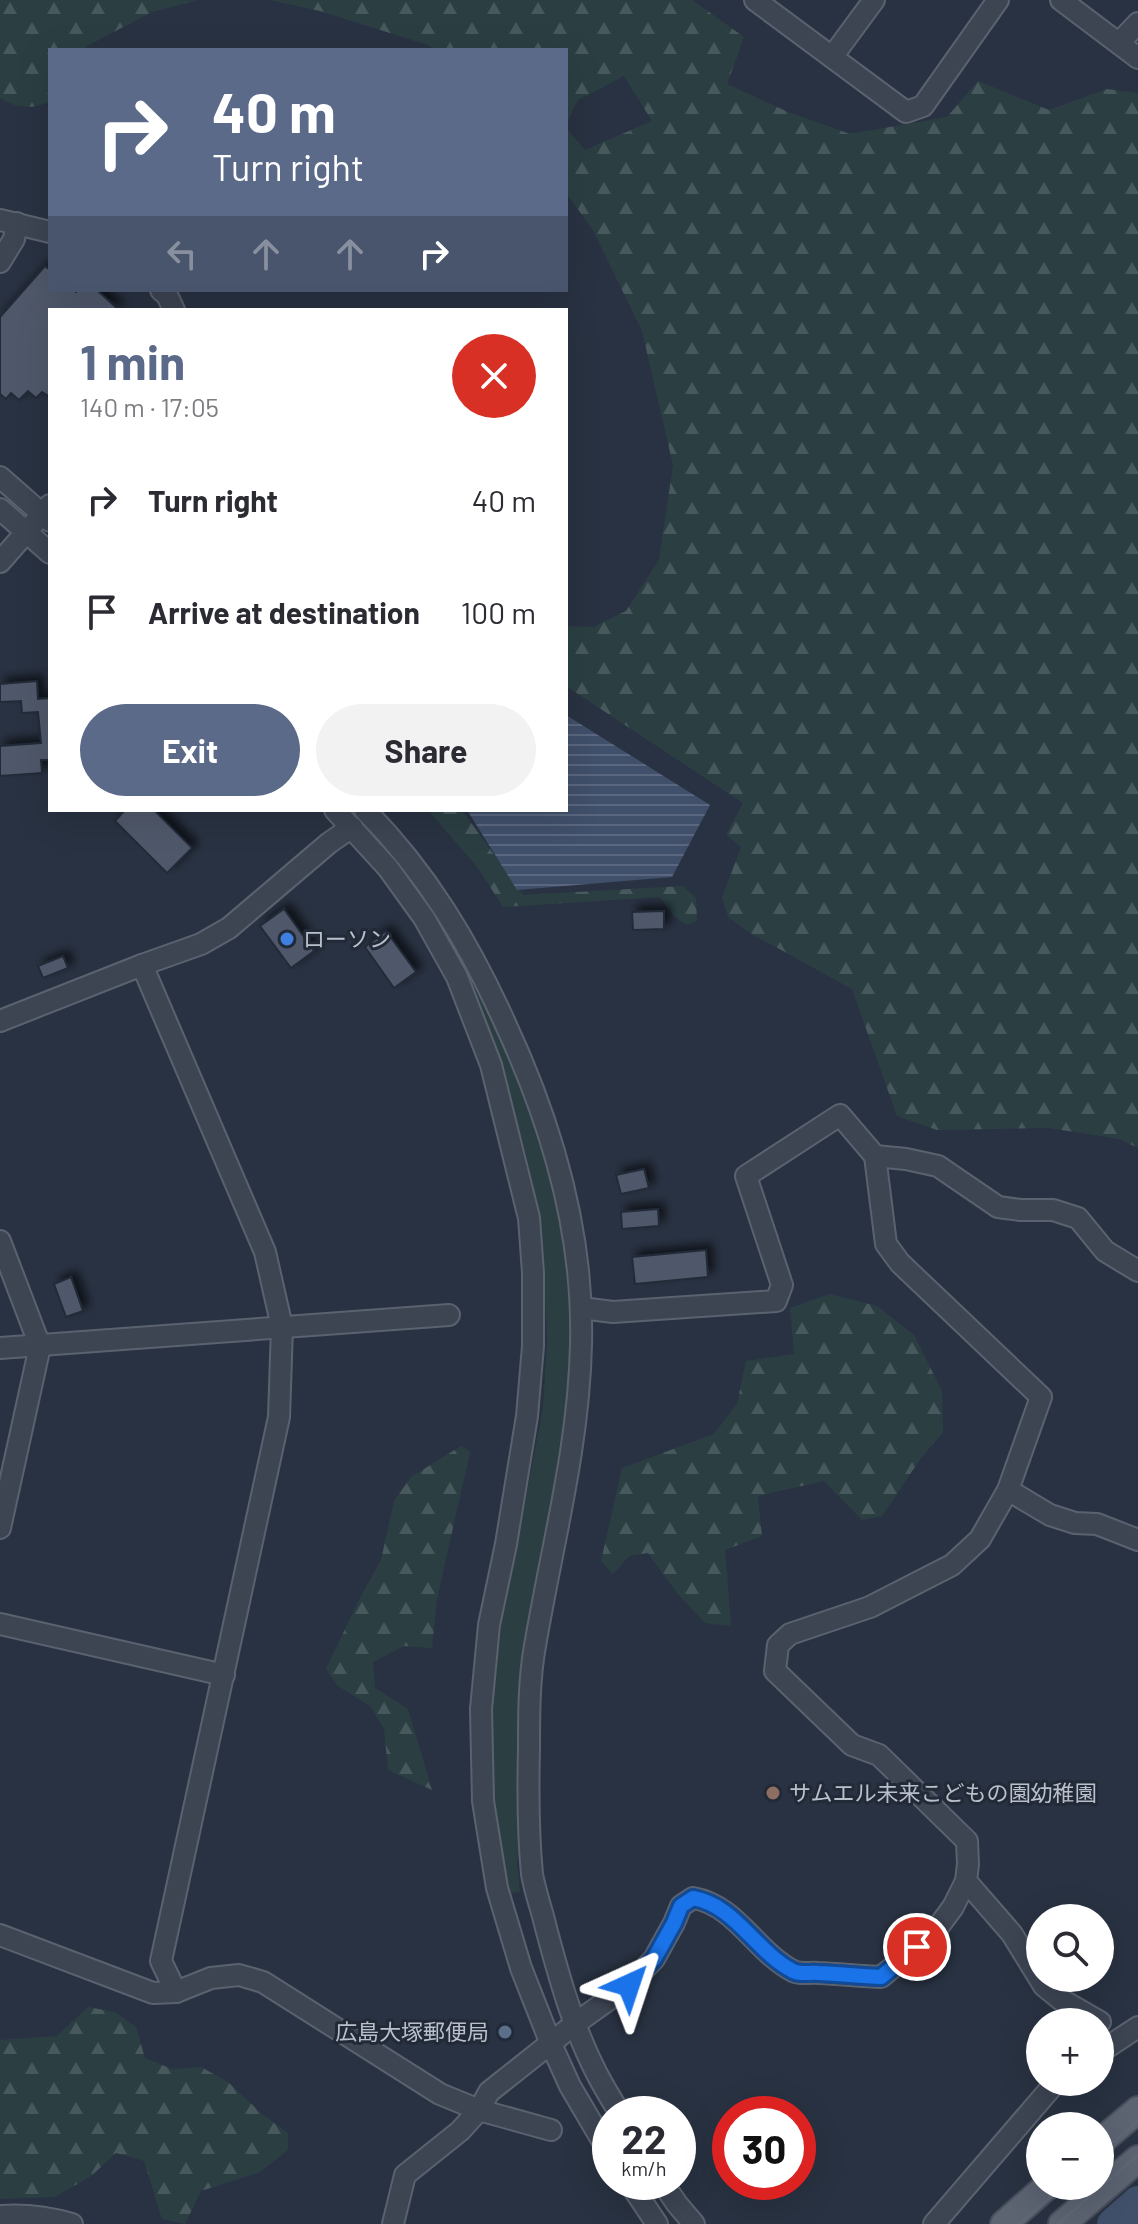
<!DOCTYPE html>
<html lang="en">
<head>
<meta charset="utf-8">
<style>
  body { margin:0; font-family:Barlow,"Noto Sans JP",sans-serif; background:#f2f2f3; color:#2b2b33; height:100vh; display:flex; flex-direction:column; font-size:30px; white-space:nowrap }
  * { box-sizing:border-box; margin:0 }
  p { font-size:26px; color:#7c7c81 }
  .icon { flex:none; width:44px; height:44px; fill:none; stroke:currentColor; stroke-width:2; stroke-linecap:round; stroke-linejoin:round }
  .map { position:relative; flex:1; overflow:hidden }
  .side { position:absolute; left:48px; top:308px; width:520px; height:504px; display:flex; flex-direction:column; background:#fff; border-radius:0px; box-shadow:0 8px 32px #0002 }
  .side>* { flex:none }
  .banner { position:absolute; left:48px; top:48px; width:520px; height:244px; border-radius:0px; box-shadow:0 8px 32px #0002; background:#5c6a89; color:#fff; overflow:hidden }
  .tools { position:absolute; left:1026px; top:1904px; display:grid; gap:16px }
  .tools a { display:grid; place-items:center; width:88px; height:88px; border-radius:50%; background:#fff; box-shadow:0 8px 32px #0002; font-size:40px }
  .speed { position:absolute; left:592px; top:2096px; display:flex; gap:16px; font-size:40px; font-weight:700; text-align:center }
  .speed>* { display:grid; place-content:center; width:104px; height:104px; border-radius:50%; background:#fff; box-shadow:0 8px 32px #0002; line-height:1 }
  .speed small { font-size:20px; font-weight:400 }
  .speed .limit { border:12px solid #d22; background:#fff; color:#111 }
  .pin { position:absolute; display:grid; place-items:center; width:68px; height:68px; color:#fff; margin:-34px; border:4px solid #fff; border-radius:50%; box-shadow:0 2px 8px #0007 }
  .me { position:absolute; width:88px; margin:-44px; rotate:42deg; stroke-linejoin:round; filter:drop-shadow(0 0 6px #0008) }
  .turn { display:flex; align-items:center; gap:28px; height:168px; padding:0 32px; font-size:36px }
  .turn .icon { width:104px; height:104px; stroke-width:2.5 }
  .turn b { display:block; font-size:56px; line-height:68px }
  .lanes { display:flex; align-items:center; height:76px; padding:0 32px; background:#0003; justify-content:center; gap:40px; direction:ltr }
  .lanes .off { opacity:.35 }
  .round { display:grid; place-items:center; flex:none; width:84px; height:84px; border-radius:42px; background:#f2f2f3 }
  .head { display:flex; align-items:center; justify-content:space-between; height:136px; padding:0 32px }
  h1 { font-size:48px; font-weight:700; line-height:60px; color:#5c6a89 }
  .button { display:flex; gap:16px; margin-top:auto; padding:16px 32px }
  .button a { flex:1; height:92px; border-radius:48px; background:#5c6a89; color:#fff; font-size:32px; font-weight:700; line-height:92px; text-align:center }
  .button a+a { background:#f2f2f3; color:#2b2b33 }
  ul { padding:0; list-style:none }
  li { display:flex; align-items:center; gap:24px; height:112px; padding:0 32px }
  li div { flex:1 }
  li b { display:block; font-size:30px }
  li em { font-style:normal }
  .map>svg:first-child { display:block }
</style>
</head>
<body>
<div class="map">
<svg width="1138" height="2224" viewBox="0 0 1138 2224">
  <defs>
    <pattern id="forest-firs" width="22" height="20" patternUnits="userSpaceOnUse" patternTransform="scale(2)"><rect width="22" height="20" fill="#2b3f43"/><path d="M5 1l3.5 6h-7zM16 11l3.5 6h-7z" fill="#48595d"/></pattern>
    <pattern id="water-rules" width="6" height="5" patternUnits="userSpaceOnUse" patternTransform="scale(2)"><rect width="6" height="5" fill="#404f6a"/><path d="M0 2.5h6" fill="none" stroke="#5a677e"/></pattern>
    <filter id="shadow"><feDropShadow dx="6" dy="-6" stdDeviation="4" flood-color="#0009"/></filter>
  </defs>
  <rect width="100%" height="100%" fill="#293242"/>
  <polygon fill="#2b3f43" points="458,945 520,1079 544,1151 562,1216 571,1285 574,1368 568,1438 523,1653 519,1721 520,1817 517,1864 520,1892 510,1893 493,1807 491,1722 502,1620 543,1409 547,1338 544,1278 537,1208 525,1150 505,1084 462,968 453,948"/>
  <g fill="url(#forest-firs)">
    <path d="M0,0h198l-46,12 -65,34 -2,4h-35v51c-15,9 -35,7 -50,-3z"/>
    <polygon points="270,0 692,0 744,37 727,84 788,112 850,134 947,117 978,81 1049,110 1107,89 1138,93 1138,1148 1119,1139 1049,1128 937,1130 897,1116 852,989 750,933 729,918 722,898 741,847 726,835 743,803 566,686 566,626 593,627 626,611 659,560 673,465 642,331 593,230 566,193 566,128 585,150 652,121 624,76 578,100 566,124 566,50 435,50 428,45 320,11"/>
    <polygon points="428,810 462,810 523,895 683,886 696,898 697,921 686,925 674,916 660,897 503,907 478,868"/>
    <polygon points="830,1294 877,1306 914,1335 942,1391 943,1432 921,1458 882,1516 862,1520 824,1481 758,1496 762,1536 725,1550 731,1626 705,1623 677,1593 648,1553 629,1556 613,1574 601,1561 622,1468 714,1434 737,1404 746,1361 794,1354 790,1308"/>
    <polygon points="461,1446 470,1452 437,1599 432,1648 404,1646 373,1662 375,1688 408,1709 432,1790 388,1770 384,1729 370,1706 338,1686 326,1669 359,1600 381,1560 394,1501 411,1477"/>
    <polygon points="88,2007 115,2012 136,2027 145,2058 172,2069 201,2067 228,2082 262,2114 288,2133 288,2150 260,2172 201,2191 185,2224 162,2219 144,2161 116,2153 90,2177 54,2197 0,2199 0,2040 57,2036"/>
  </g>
  <polygon fill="url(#water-rules)" points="566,715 710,805 672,877 517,890 467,810 566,810"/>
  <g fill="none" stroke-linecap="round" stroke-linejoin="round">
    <polyline stroke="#404f6a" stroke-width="32" points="1113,2224 1138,2202"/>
  </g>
  <g fill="#4f596a" stroke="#242b39" stroke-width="2" filter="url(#shadow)">
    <polygon points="45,266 50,270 50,290 73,290 76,292 78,290 97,290 119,310 50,310 50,397 42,392 36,398 28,391 19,400 11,393 6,399 0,394 0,317"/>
    <polygon points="37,681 38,699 50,698 50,760 41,760 42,773 0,776 0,746 41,743 38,712 22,713 21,701 0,702 0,684"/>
    <polygon points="125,810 154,810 192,848 167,873 115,821"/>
    <polygon points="284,909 314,951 291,968 260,926"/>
    <polygon points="664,911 664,929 633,930 632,912"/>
    <polygon points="386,931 416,972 394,988 365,947"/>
    <polygon points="63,956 68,968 43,978 38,966"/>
    <polygon points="644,1169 649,1188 621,1194 616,1175"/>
    <polygon points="658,1209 659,1226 622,1229 621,1212"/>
    <polygon points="706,1250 708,1277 635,1284 632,1257"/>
    <polygon points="71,1277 83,1311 66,1317 54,1284"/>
  </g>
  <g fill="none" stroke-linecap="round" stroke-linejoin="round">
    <defs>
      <g id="minor">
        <polyline points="755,0 906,112 923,106 998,0"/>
        <polyline points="1061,0 1138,58"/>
        <polyline points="1119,43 1138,23"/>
        <polyline points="832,57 874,0"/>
        <polyline points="0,220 50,232"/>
        <polyline points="0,262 14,239 17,223"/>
        <polyline points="161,290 167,295 174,310"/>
        <polyline points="0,477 50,521"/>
        <polyline points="0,509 50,553"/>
        <polyline points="0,562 50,505"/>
        <polyline points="335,810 388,868 424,918 457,977 491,1065 529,1218 533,1273 533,1346 527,1416 506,1544 489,1625 481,1709 483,1801 497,1888 521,1968 551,2044 570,2086 610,2154"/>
        <path d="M365,810c62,63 104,133 140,213 47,101 79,209 76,321 -2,103 -29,201 -46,302 -6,33 -6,69 -6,103 -1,41 -1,84 3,125 3,18 10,36 14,54 13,49 27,99 50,144 7,14 16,28 24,42"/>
        <polyline points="142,965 265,1252 282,1327 279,1417 161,1961 176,1992"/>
        <polyline points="0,1021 142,965 201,944 229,928 329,843 352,827"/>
        <polyline points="0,1241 40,1346 0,1528"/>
        <polyline points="581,1308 613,1312 776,1301 782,1285 746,1176 840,1115 875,1156 906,1159 938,1166 998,1207 1020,1210 1053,1210 1078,1218 1105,1251 1138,1271"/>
        <polyline points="0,1348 449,1315"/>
        <polyline points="1008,1490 1050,1515 1075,1523 1097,1524 1138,1540"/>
        <polyline points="0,1624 224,1675"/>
        <polyline points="966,1881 1012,1934 1044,1986 1060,1999 1100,2022"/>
        <polyline points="0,1935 153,1993 176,1992 211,1978 239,1975 263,1982 440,2094 479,2110 551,2130"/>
        <polyline points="1100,2052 1138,2027"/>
        <polyline points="629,2182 657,2224"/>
        <polyline points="662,2182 677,2204 694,2224"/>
        <path d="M0,2216c25,-2 48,1 72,8"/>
        <path d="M393,2224l12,-49 55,-44 19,-21 10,-18 87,-69 53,-38 25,-26 20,-36 7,-17 12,-8c43,7 63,54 100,73 8,4 16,1 25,2 21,1 42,3 63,4l52,-43 20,-27 13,-26 2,-17 -1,-23 -88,-86 -27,-10 -77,-74 3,-26 12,-11 80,-27 82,-42 28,-26 28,-49 33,-93 -141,-134 -14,-19 -11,-88"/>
        <polyline points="934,2224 1056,2082"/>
      </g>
      <g id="major">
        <polyline points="1100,2142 1138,2110"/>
        <polyline points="1004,2224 1047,2186"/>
        <polyline points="1062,2224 1138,2159"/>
      </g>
    </defs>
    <use href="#minor" stroke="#5b626f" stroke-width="24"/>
    <use href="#major" stroke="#474d5b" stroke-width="30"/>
    <use href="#minor" stroke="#3d4452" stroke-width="20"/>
    <use href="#major" stroke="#5c6371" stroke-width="26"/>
    <g stroke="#606878" stroke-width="2">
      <polyline points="1100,2154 1138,2121"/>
      <polyline points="1019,2224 1063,2186"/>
      <polyline points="1058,2224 1138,2155"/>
    </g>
  </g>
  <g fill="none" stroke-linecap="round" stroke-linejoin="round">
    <defs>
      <path id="route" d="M629,1985l25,-26 20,-36 7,-17 12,-8c42,7 63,54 100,73 8,4 17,1 25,2 21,1 42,3 63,4l36,-30"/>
    </defs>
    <use href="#route" stroke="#114b97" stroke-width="20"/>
    <use href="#route" stroke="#1a73e8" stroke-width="14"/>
  </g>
  <circle fill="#3f7fe0" stroke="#222937" stroke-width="3" cx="287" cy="939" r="8"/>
  <circle fill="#8d6e63" stroke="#222937" stroke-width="3" cx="773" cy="1793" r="8"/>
  <circle fill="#5c6f8a" stroke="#222937" stroke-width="3" cx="505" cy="2032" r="8"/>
  <g text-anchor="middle" stroke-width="6" stroke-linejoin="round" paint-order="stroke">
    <g font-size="22" fill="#bac0cb" stroke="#222937" text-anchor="start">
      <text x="303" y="947">ローソン</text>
      <text x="789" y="1801">サムエル未来こどもの園幼稚園</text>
      <text x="489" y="2040" text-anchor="end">広島大塚郵便局</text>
    </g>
  </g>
</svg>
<div class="tools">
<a><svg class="icon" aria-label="search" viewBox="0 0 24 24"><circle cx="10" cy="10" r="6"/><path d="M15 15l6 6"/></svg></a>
<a>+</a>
<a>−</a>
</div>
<div class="speed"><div>22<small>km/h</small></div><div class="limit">30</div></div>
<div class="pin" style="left:917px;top:1947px;background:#d93025"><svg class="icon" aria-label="arrive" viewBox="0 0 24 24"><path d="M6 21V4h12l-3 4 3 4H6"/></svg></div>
<svg class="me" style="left:629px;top:1985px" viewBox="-20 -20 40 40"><path d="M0-17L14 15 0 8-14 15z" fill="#1a73e8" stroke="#fff" stroke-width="4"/></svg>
<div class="banner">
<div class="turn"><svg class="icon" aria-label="right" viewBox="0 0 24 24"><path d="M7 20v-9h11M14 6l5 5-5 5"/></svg><div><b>40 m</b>Turn right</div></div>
<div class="lanes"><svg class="icon off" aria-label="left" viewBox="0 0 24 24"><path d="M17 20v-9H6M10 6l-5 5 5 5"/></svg><svg class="icon off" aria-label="ahead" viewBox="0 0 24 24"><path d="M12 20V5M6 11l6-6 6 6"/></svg><svg class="icon off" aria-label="ahead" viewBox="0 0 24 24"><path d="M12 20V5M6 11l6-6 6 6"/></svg><svg class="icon" aria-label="right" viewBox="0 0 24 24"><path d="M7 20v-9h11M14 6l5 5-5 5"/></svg></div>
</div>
<section class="side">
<div class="head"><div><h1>1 min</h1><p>140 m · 17:05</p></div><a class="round" style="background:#d93025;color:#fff"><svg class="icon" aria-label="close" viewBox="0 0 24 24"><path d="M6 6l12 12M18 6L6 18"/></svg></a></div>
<ul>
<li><svg class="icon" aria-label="right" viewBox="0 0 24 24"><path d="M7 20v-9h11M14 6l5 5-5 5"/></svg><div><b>Turn right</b></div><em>40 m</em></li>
<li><svg class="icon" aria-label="arrive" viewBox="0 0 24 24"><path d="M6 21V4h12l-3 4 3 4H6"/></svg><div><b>Arrive at destination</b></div><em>100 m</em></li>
</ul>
<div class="button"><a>Exit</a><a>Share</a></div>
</section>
</div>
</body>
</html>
